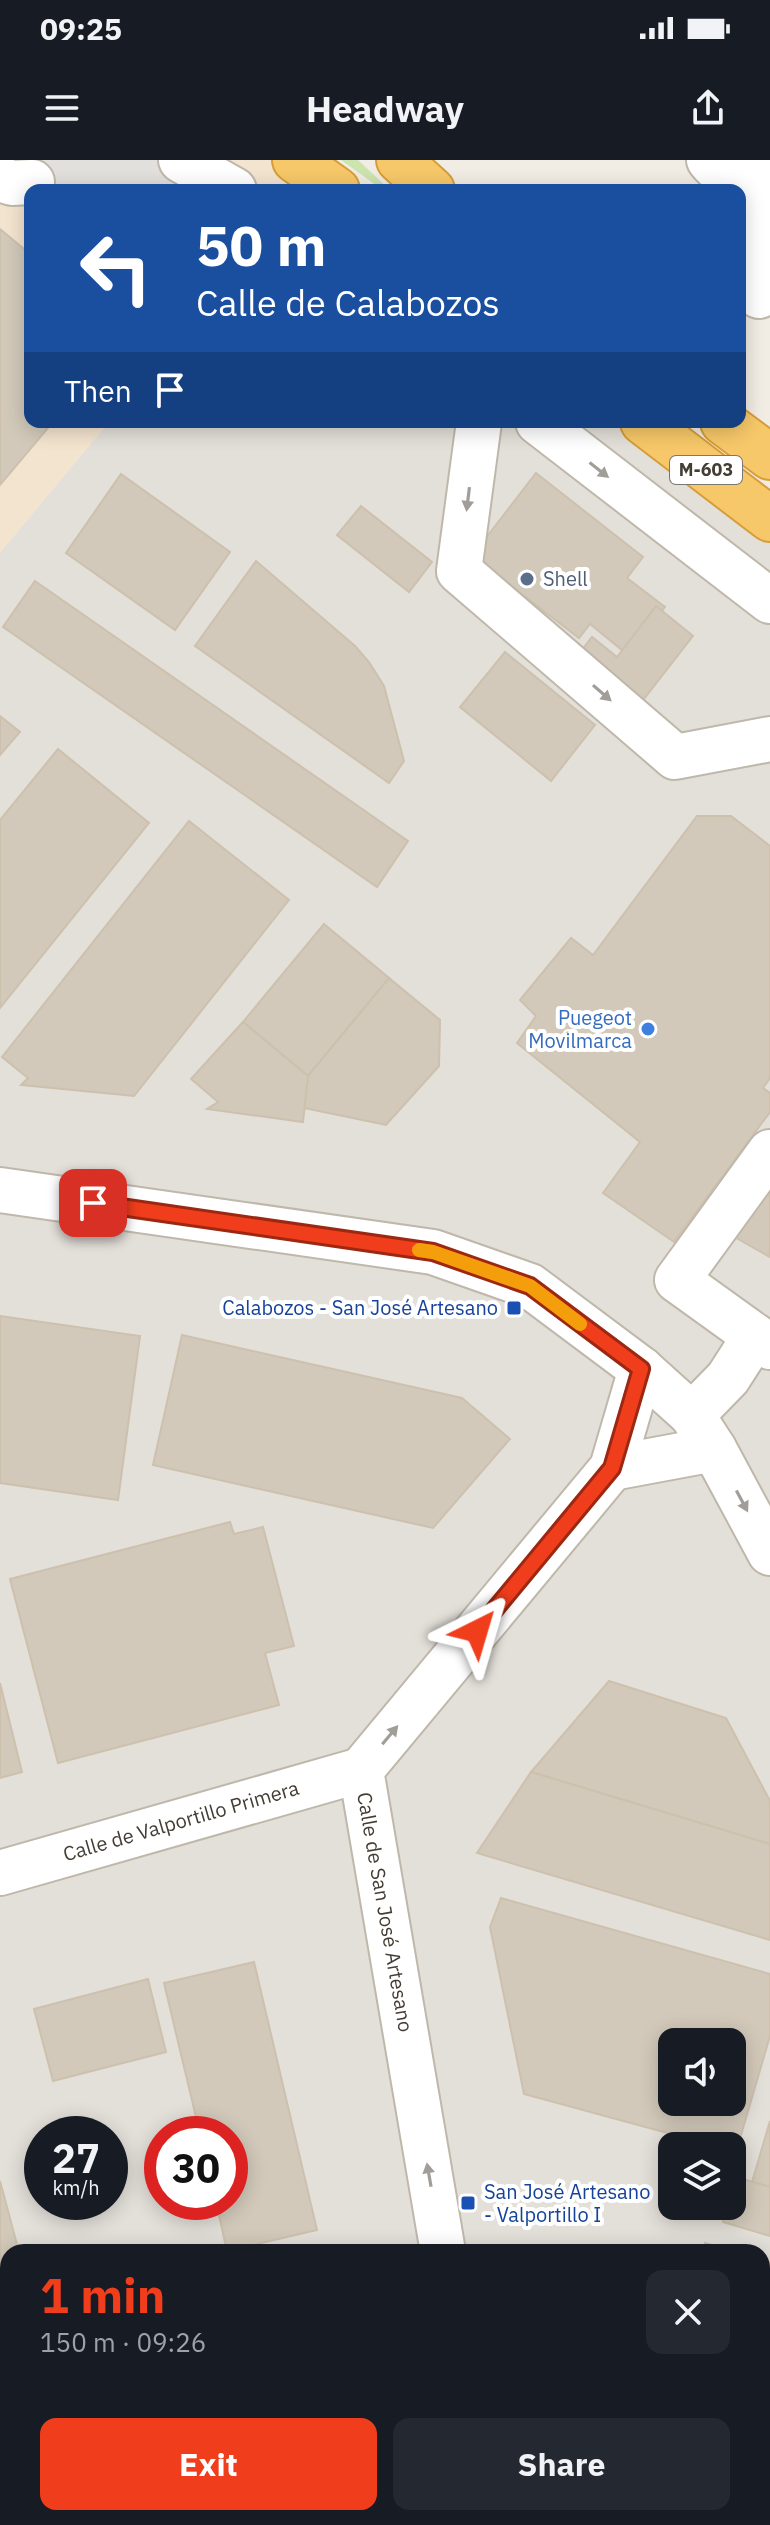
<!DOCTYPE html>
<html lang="en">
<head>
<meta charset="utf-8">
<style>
  body { margin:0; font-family:"IBM Plex Sans",sans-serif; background:#242831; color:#f1f3f6; height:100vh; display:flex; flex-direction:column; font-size:30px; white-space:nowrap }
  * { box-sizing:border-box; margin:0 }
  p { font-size:26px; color:#9ea1a6 }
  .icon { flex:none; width:44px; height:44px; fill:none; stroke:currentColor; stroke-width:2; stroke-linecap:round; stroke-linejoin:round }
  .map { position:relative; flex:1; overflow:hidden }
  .side { position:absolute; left:0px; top:2084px; width:770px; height:282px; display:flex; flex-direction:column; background:#171b24; border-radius:24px 24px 0 0; box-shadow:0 4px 20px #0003 }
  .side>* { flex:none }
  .banner { position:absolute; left:24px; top:24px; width:722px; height:244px; border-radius:16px; box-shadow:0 4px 20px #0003; background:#1a4fa0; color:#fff; overflow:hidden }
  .fabs { position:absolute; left:658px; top:1868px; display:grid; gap:16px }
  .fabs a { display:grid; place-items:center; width:88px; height:88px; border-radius:16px; background:#171b24; box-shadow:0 4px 20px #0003; font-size:40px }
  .speed { position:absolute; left:24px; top:1956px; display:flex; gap:16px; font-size:40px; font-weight:700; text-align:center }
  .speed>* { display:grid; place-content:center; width:104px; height:104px; border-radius:50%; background:#171b24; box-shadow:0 4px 20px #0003; line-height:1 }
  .speed small { font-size:20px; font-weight:400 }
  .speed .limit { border:12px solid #d22; background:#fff; color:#111 }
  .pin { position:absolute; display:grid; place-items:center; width:68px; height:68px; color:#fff; margin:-34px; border-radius:16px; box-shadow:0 4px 12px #0006 }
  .me { position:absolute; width:88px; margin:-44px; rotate:40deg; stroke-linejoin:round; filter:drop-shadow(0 0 6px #0008) }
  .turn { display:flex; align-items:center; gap:28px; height:168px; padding:0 40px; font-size:36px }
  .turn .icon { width:104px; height:104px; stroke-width:2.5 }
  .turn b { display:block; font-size:56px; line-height:68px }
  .then { display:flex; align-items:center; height:76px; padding:0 40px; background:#0003; gap:16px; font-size:30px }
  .round { display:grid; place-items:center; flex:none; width:84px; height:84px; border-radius:16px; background:#242831 }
  .summary { display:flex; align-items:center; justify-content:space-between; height:136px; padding:0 40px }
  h1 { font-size:48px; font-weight:700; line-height:60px; color:#f03d1c }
  .button { display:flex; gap:16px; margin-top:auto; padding:16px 40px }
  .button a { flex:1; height:92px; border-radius:16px; background:#f03d1c; color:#fff; font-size:32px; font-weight:700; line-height:92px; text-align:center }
  .button a+a { background:#242831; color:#f1f3f6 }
  .status { display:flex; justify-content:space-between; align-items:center; height:56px; padding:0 40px; background:#171b24; direction:ltr }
  .status svg { height:22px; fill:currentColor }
  header { display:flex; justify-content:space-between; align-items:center; height:104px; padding:0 40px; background:#171b24; font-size:36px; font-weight:700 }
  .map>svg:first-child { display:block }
</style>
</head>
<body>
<div class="status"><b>09:25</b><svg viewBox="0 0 49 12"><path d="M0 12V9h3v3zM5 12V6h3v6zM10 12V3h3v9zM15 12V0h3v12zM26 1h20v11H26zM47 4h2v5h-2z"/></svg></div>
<header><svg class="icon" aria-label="menu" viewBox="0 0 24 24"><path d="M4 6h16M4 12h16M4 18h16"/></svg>Headway<svg class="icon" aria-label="share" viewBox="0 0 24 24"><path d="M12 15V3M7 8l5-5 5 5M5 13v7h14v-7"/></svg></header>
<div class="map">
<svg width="770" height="2365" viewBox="0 0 770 2365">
  <rect width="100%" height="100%" fill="#f1ede4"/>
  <polygon fill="#f3e4cf" points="0,0 295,0 309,8 294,30 30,30 30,262 109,262 0,393"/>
  <path fill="#e3dfd9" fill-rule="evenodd" d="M109,262h534l127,97v2006h-770v-1972zM672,1882h60v60h-60zM42,1974h68v68h-68zM162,1974h68v68h-68zM672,1986h60v60h-60zM8,2092h754v266h-754z"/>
  <polygon fill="#cce4ae" points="341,0 358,0 390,30 383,30"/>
  <polygon fill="#e2e0dc" points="41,0 160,0 210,30 59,30 47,23"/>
  <g fill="#d2c9ba" stroke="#cdc1ae" stroke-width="2" fill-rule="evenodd">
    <polygon points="0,69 30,94 30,262 53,262 0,325"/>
    <polygon points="536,313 643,397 627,418 665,447 628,495 590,464 579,478 472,396"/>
    <polygon points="121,314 230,392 175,470 66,393"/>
    <polygon points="361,346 432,402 409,432 337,375"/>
    <polygon points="256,401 355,486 369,502 384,526 404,601 389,623 195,486"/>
    <polygon points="35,421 408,681 377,727 3,467"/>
    <polygon points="656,446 693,476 636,549 574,500 592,477 617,497"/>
    <polygon points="505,492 595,565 551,621 460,547"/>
    <polygon points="0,556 20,572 0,595"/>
    <polygon points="58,589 149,663 0,848 0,660"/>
    <polygon points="697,656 731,656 770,686 770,918 763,928 770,933 770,952 674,1082 603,1033 640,982 517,883 536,856 520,840 571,778 593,795"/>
    <polygon points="189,661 289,740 134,936 21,925 28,918 2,897"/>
    <polygon points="324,764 389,818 308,916 243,862"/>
    <polygon points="389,818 440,860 439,906 386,965 304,948 308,916"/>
    <polygon points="243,862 308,916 303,962 207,949 218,942 191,919"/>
    <polygon points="770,1022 770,1097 731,1075"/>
    <polygon points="0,1156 140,1176 118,1340 0,1323"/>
    <polygon points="182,1175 462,1238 510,1279 433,1368 153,1305"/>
    <polygon points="230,1362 234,1374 263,1367 294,1486 265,1493 279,1545 58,1603 10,1419"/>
    <polygon points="609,1521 726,1558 770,1641 770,1684 531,1612"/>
    <polygon points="0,1523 22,1612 0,1618"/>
    <polygon points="531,1612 770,1684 770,1780 477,1693"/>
    <path d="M501,1738l269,76v62l-34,116 -4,-1v-5h-17l-191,-52 -34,-167zM672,1882h60v60h-60z"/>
    <polygon points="254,1802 317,2070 227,2091 216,2042 230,2042 230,1974 200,1974 164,1823"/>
    <polygon points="148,1819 166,1892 53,1921 34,1849"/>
    <polygon points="770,1961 770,2027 752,2022"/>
    <polygon points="736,2017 770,2027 770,2076 723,2062 727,2046 732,2046 732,2030"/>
    <polygon points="0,2021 19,2092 8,2092 8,2255 0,2257"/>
    <polygon points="705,2083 735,2092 703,2092"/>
    <polygon points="762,2100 770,2102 770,2229 762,2227"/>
    <polygon points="762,2272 770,2275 770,2365 609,2365 608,2358 762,2358"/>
    <polygon points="19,2358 72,2358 74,2365 21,2365"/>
    <polygon points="105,2358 324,2358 326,2365 107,2365"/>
  </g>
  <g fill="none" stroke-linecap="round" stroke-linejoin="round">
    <defs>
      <g id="minor">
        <polyline points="181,0 234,30"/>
        <path d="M709,0c16,20 37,25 61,19"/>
        <polyline points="0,19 12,23 32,22"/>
        <polyline points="759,136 757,69 766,20"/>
        <polyline points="479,262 459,411 675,597 770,579"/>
        <polyline points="538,262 770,441"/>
        <polyline points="770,992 677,1120 770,1187"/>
        <polyline points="0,1030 433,1092 530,1126 641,1209 692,1255 714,1289 770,1393"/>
        <polyline points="692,1255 728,1218 755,1176"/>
        <polyline points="612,1308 714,1289"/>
        <polyline points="0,1713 361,1610"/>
        <polyline points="443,2092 361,1610 612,1308 641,1209"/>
        <polyline points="490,2358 491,2365"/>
      </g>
      <g id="highway">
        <polyline points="295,0 337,30"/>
        <polyline points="399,0 432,30"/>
        <polyline points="643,262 770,359"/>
        <polyline points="723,262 770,297"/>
      </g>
    </defs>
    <use href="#minor" stroke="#bfb8aa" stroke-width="48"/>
    <use href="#highway" stroke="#d69d3a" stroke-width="48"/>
    <use href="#minor" stroke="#fff" stroke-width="44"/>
    <use href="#highway" stroke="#f7c869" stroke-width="44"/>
  </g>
  <defs><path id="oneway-solid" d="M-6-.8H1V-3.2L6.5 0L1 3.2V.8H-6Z" transform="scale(2)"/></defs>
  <g fill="#a19e9a">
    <use href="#oneway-solid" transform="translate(599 310) rotate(38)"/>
    <use href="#oneway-solid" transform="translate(468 339) rotate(97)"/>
    <use href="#oneway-solid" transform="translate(602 533) rotate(41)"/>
    <use href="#oneway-solid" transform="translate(742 1341) rotate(62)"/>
    <use href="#oneway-solid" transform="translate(390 1575) rotate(-50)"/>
    <use href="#oneway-solid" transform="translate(429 2015) rotate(-100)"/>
  </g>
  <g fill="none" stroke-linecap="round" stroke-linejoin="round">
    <defs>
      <polyline id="route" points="93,1043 433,1092 530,1126 641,1209 612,1308 477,1471"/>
    </defs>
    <use href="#route" stroke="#9c2812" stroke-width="20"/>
    <use href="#route" stroke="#f03d1c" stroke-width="14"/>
    <polyline stroke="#f59e0b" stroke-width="14" points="419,1090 433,1092 530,1126 580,1164"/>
  </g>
  <circle fill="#5c6f8a" stroke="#fff" stroke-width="3" cx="527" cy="419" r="8"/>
  <circle fill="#3f7fe0" stroke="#fff" stroke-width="3" cx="648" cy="869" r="8"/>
  <g fill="#1a4fb4" stroke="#fff" stroke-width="3">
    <rect x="506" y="1140" width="16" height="16" rx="4"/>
    <rect x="460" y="2035" width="16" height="16" rx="4"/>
  </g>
  <g text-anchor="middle" stroke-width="8" stroke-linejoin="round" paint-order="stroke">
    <rect fill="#fff" stroke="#7b7771" stroke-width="2" x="670" y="296" width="72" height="28" rx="6"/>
    <g font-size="18" font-weight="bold" fill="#433d34">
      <text x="706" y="316">M-603</text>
    </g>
    <g font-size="20" fill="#4e5e75" stroke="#fff" text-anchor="start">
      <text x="543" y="426">Shell</text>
    </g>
    <g font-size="20" fill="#366cbe" stroke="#fff" text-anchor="end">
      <text x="632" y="865">Puegeot<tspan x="632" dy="23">Movilmarca</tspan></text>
    </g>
    <g font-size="20" fill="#164399" stroke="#fff" text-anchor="end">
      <text x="498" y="1155">Calabozos - San José Artesano</text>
      <text x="484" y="2039" text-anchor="start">San José Artesano<tspan x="484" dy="23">- Valportillo I</tspan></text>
    </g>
    <g font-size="20" fill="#433d34" stroke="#fff">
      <text transform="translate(181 1661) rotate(-16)" y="7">Calle de Valportillo Primera</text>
      <text transform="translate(385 1752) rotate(80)" y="7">Calle de San José Artesano</text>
    </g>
  </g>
</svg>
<div class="fabs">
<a><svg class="icon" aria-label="sound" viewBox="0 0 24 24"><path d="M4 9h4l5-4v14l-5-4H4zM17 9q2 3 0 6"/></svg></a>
<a><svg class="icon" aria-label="layers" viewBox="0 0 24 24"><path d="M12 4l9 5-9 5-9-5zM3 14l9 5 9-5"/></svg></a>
</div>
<div class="speed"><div>27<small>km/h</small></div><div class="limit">30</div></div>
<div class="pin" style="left:93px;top:1043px;background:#d93025"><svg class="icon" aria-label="arrive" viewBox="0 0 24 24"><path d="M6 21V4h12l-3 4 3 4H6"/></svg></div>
<svg class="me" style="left:477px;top:1471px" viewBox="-20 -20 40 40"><path d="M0-17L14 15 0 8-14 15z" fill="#f03d1c" stroke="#fff" stroke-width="4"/></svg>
<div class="banner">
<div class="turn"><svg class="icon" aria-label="left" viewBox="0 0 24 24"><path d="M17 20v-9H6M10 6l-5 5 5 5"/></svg><div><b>50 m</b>Calle de Calabozos</div></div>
<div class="then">Then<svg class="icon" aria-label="arrive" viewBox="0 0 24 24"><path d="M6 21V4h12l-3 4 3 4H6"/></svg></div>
</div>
<section class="side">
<div class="summary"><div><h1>1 min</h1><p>150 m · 09:26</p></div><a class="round"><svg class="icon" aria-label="close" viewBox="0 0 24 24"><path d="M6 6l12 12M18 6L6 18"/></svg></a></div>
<div class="button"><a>Exit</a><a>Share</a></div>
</section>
</div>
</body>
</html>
